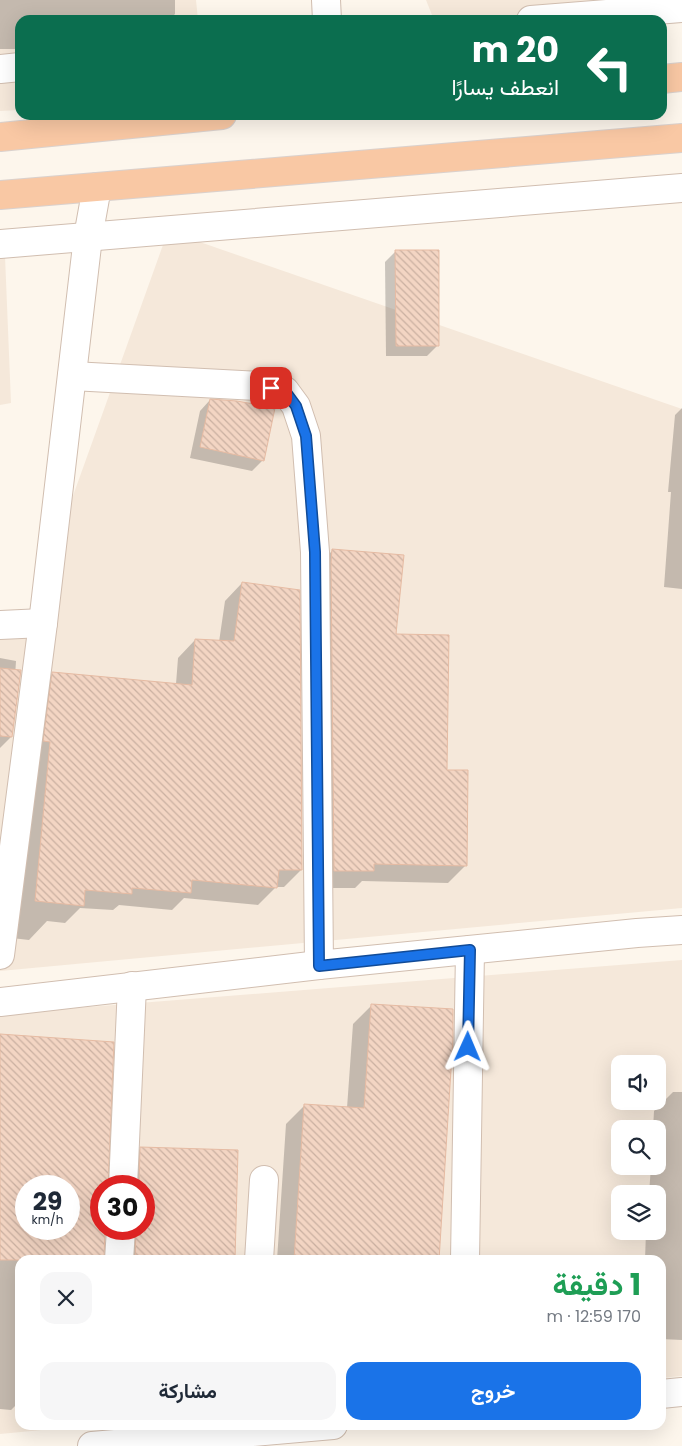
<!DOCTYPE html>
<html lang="ar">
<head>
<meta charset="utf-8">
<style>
  body { margin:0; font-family:Poppins,Vazirmatn,sans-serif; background:#f6f6f7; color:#1f2937; direction:rtl; height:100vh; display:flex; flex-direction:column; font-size:19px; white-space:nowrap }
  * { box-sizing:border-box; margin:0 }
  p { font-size:16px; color:#747a83 }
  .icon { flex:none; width:28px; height:28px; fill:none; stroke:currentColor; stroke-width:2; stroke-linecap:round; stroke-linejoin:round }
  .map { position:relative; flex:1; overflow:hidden; direction:ltr }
  .drawer { position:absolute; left:15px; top:1255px; width:651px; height:175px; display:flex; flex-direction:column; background:#fff; border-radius:15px; box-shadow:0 5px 20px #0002; direction:rtl }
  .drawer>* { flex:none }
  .guide { position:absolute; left:15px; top:15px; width:652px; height:105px; border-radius:15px; box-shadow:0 5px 20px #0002; direction:rtl; background:#0b6e4f; color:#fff; overflow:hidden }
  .controls { position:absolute; left:611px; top:1055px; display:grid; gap:10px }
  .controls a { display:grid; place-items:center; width:55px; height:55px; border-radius:10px; background:#fff; box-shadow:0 5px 20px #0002; font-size:25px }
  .speed { position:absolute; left:15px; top:1175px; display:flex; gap:10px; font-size:25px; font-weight:700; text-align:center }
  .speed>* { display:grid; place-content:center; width:65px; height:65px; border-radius:50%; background:#fff; box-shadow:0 5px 20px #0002; line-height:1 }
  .speed small { font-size:12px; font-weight:400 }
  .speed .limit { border:8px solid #d22; background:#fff; color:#111 }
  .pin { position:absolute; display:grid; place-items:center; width:42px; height:42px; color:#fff; margin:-21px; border-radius:10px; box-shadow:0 2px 8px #0006 }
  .me { position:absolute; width:55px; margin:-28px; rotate:1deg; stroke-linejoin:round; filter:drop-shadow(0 0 4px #0008) }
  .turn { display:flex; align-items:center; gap:18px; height:105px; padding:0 25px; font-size:22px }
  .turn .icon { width:65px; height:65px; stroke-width:2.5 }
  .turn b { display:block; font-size:35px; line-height:42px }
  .round { display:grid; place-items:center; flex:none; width:52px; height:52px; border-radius:15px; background:#f6f6f7 }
  .head { display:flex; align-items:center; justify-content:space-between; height:85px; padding:0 25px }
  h1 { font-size:30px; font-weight:700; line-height:38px; color:#1e9e55 }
  .primary-button { display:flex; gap:10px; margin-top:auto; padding:10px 25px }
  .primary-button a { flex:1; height:58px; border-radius:15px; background:#1a73e8; color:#fff; font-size:20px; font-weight:700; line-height:58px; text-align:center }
  .primary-button a+a { background:#f6f6f7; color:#1f2937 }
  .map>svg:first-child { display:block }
</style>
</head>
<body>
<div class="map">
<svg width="682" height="1446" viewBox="0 0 682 1446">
  <defs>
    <pattern id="building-back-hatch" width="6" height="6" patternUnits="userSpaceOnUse" patternTransform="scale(1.25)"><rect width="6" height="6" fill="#f3d5c3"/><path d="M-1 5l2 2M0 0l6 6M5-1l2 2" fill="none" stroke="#cab0a1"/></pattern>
  </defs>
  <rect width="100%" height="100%" fill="#fdf6ec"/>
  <g fill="#f5e8da" fill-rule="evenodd">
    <polygon points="0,0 196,0 198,20 20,20 20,110 0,111"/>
    <polygon points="426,0 598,0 598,20 434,20"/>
    <polygon points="168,231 682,409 682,908 0,971 0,634 27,624"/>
    <polygon points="0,256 5,256 11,403 0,405"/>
    <path d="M682,960v416l-21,2v-118h-641v165h74l-94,9v-420zM620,1064h38v37h-38zM620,1129h38v37h-38zM26,1186h43v43h-43zM101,1186h43v43h-43zM620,1194h38v37h-38z"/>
  </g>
  <g fill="#0003" fill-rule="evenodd">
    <polygon points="0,0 175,0 175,14 169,20 20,20 20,49 0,49"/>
    <polygon points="396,251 438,345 427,356 386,356 385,262"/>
    <polygon points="210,400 263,460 252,471 190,458 200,411"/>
    <polygon points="682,408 682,589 664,587 671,492 668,492 675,415"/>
    <polygon points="333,550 395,636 466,865 448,883 362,881 355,888 317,888 315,568"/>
    <polygon points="242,583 301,870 284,887 276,887 258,905 184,898 172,910 119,905 113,910 80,908 65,923 47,921 29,940 3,937 35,691 53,674 176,684 178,658 195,640 219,642 225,601"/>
    <polygon points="0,658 16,661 11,737 0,748"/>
    <polygon points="372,1005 437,1260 277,1260 286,1124 305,1105 347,1108 353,1024"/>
    <path d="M0,1035l113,8 -7,143h-5v43h43v-43h-23l1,-19 19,-19 93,112h-116l-7,-25 -7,-3 -2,28h-82v141l-9,9 -11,-1zM26,1186h43v43h-43z"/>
    <polygon points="673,1092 682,1092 682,1340 661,1339 661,1260 645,1260 646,1231 658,1231 658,1194 649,1194 651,1166 658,1166 658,1129 653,1129 654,1111"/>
  </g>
  <g fill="url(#building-back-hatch)" stroke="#e6bba3" fill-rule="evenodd">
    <polygon points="395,250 439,250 439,346 396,346"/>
    <polygon points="210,399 237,401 275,408 264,461 200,447"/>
    <polygon points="332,549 404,555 396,634 449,635 447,770 468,770 467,866 374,864 374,871 334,871 331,563"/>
    <polygon points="242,582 300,590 302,870 279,870 277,888 192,880 191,893 132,888 132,894 85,890 84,906 35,901 50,742 43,741 52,672 192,685 195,639 234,641"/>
    <polygon points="0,668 21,670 12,737 0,736"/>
    <polygon points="371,1004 453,1009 453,1038 439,1260 294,1260 304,1104 364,1108"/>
    <path d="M0,1034l114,8 -6,144h-7v43h4l-1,31h-104zM26,1186h43v43h-43z"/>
    <polygon points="140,1147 238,1150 235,1260 135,1260 136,1229 144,1229 144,1186 139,1186"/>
  </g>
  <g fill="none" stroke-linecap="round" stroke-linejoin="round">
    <defs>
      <g id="minor">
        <polyline points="326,0 327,20"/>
        <polyline points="531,20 682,8"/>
        <polyline points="0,69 20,67"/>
        <polyline points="0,244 682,188"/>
        <polyline points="72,376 258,386 285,391 296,406 306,436 315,552 319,965"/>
        <polyline points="0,625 43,623"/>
        <polyline points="0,955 43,623 88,237 97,187"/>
        <polyline points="0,1002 319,965 637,933 682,930"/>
        <polyline points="123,1186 132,986"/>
        <polyline points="119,1260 121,1229"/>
        <polyline points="259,1260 264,1180"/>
        <polyline points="465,1260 470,950"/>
        <polyline points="661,1394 682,1392"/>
        <polyline points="92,1446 333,1425"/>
      </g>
      <g id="trunk">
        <polyline points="662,79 682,77"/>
        <polyline points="0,137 222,115"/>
        <polyline points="0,195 682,138"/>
      </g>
    </defs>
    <use href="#minor" stroke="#d1beb0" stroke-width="30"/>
    <use href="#trunk" stroke="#dad1cd" stroke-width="30"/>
    <use href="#minor" stroke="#fff" stroke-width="28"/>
    <use href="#trunk" stroke="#f9c8a4" stroke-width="28"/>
  </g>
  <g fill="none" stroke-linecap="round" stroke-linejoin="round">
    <defs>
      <polyline id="route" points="271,388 285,391 296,406 306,436 315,552 319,966 470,950 468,1047"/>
    </defs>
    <use href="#route" stroke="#114b97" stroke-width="12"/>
    <use href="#route" stroke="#1a73e8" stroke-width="9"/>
  </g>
</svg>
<div class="controls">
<a><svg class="icon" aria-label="sound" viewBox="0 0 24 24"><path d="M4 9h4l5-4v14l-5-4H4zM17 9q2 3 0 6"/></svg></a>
<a><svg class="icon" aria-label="search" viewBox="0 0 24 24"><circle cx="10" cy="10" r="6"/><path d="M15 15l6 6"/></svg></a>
<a><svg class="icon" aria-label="layers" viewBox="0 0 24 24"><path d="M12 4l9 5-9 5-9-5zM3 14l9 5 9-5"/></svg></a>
</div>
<div class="speed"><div>29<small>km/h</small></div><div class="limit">30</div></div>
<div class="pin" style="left:271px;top:388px;background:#d93025"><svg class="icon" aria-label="arrive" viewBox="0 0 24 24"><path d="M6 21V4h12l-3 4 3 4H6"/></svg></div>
<svg class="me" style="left:468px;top:1047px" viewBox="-20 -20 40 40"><path d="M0-17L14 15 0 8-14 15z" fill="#1a73e8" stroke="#fff" stroke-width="4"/></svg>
<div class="guide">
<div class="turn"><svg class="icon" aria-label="left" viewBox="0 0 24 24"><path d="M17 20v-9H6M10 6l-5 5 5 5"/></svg><div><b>20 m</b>انعطف يسارًا</div></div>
</div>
<section class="drawer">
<div class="head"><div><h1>1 دقيقة</h1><p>170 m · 12:59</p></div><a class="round"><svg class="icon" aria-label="close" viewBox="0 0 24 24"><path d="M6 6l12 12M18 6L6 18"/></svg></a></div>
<div class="primary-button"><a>خروج</a><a>مشاركة</a></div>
</section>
</div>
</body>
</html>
